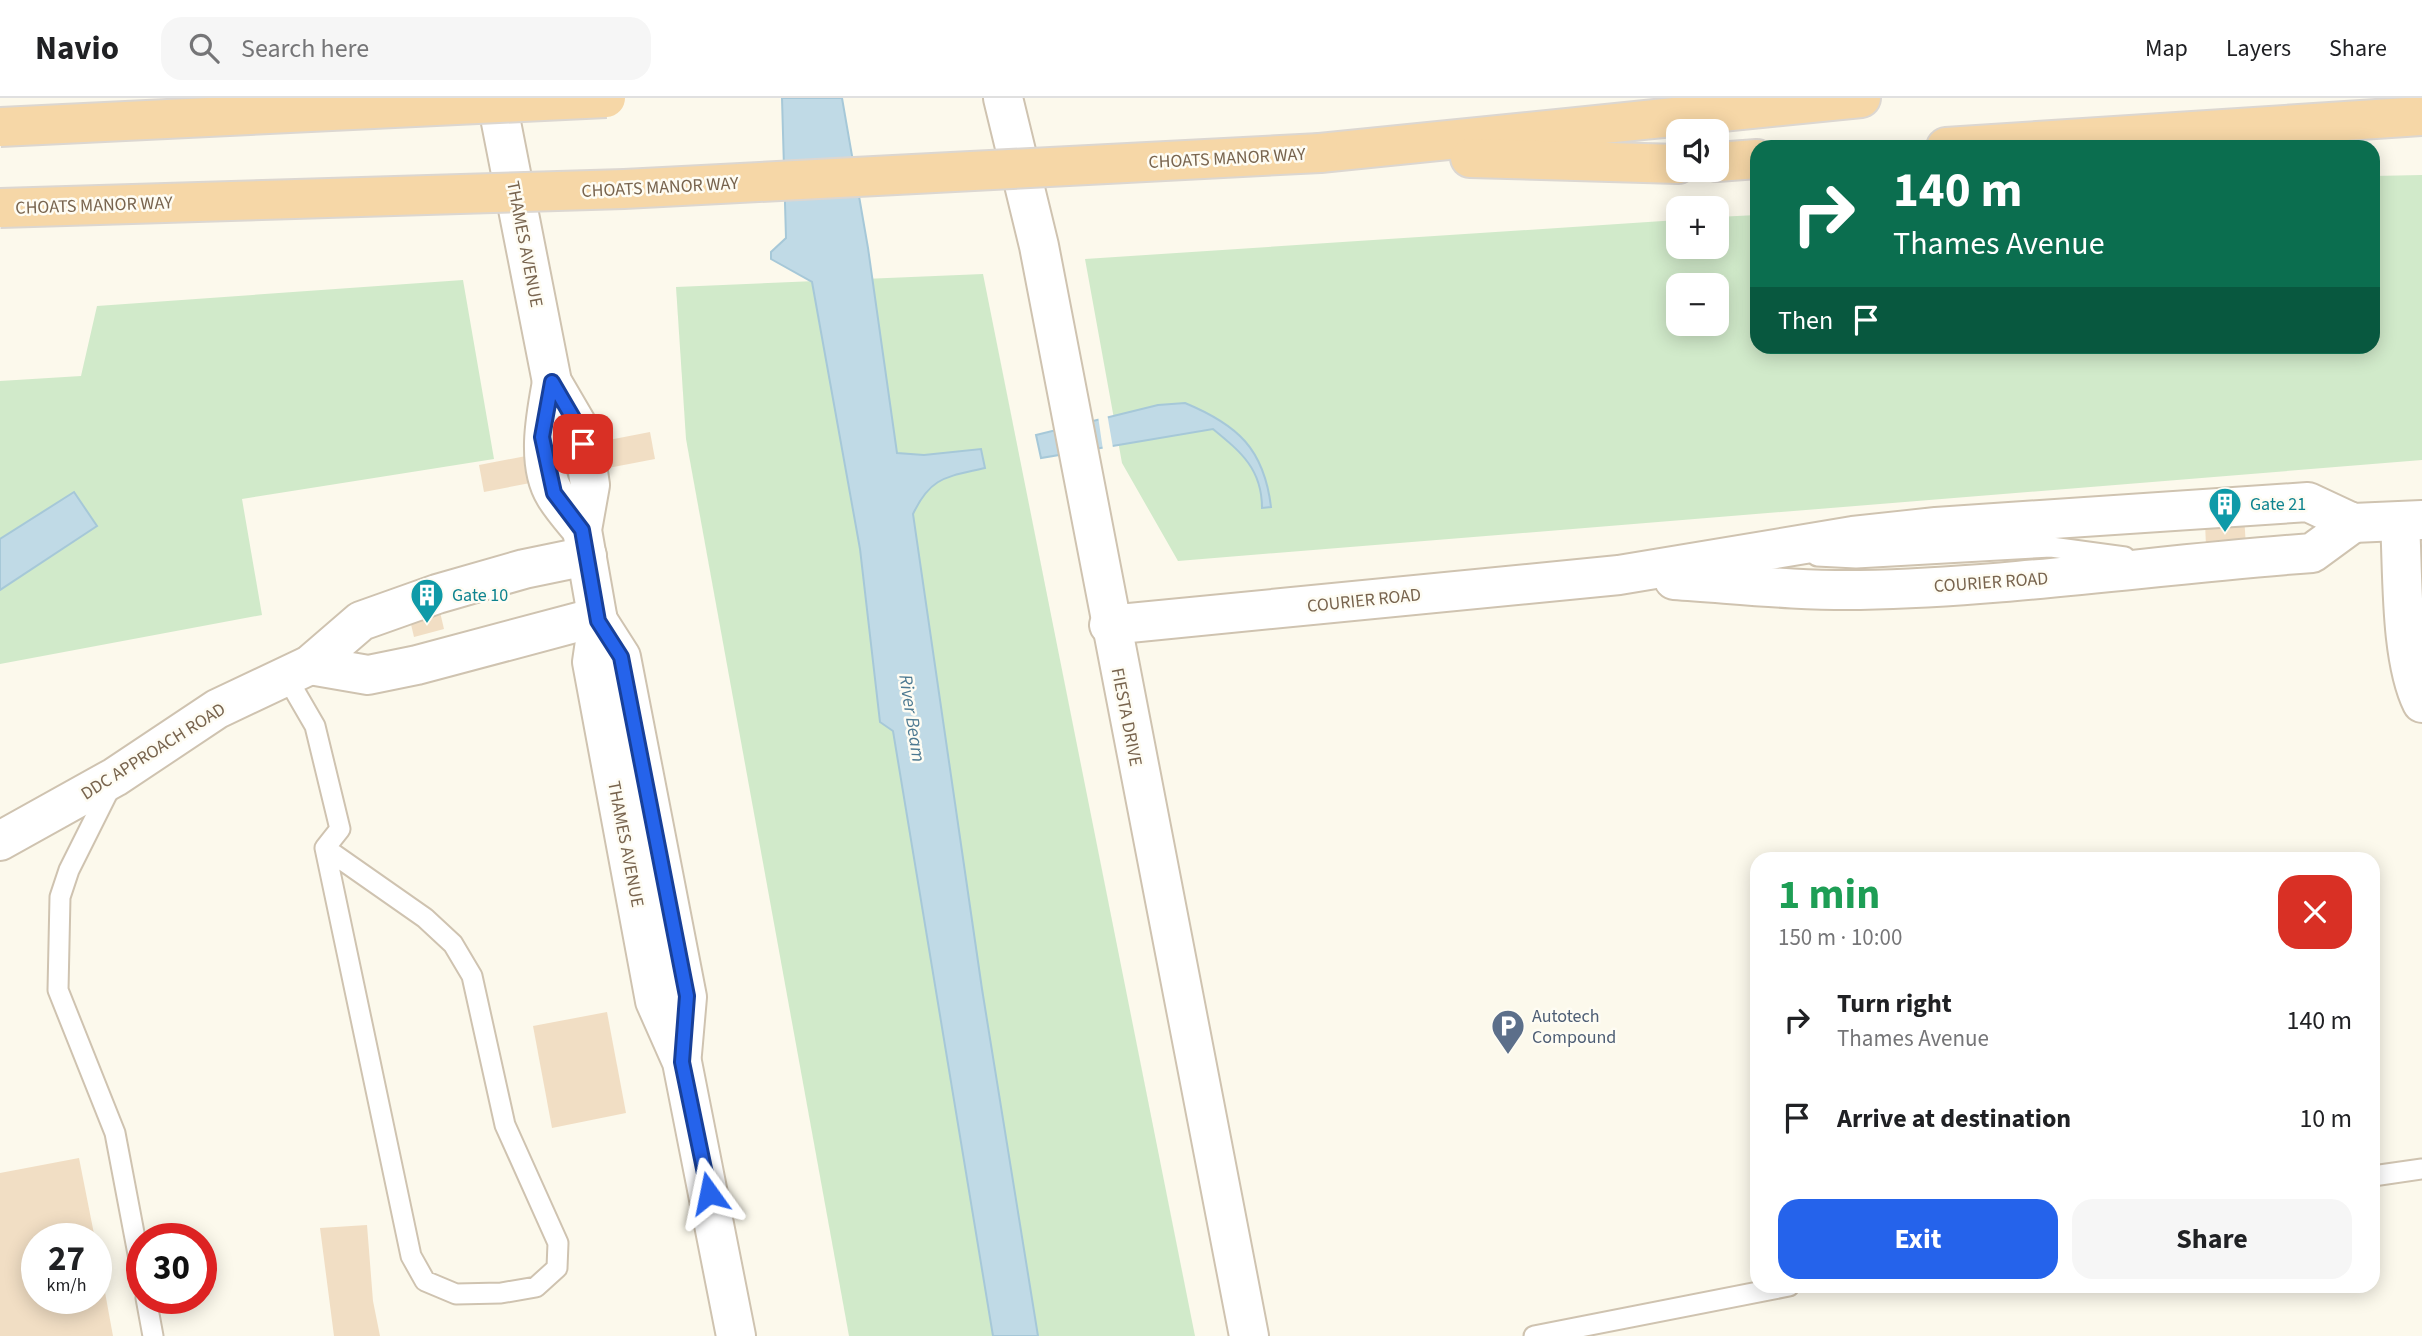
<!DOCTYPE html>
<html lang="en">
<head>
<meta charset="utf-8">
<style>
  body { margin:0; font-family:"Source Sans 3",sans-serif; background:#f6f6f6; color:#202124; height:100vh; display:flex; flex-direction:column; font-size:26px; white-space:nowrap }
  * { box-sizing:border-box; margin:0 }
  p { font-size:23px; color:#757577 }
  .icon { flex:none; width:38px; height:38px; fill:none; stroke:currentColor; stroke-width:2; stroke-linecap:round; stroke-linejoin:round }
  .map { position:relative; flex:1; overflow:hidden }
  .drawer { position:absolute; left:1750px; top:754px; width:630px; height:441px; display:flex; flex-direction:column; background:#fff; border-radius:21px; box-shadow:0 4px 18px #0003 }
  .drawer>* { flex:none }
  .hud { position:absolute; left:1750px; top:42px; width:630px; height:214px; border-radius:21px; box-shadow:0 4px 18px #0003; background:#0b6e4f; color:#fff; overflow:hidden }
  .controls { position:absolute; left:1666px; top:21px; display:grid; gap:14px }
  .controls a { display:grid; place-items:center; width:63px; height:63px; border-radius:14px; background:#fff; box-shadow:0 4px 18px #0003; font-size:35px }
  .speed { position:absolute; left:21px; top:1125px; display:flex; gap:14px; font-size:35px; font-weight:700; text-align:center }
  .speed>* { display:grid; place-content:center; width:91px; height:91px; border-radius:50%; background:#fff; box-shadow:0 4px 18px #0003; line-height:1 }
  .speed small { font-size:18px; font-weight:400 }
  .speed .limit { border:10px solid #d22; background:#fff; color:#111 }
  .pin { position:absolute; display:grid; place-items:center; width:60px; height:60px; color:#fff; margin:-30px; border-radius:14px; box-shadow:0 4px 10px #0006 }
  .me { position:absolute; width:77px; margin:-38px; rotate:348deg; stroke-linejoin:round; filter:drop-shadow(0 0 5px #0008) }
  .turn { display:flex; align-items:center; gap:24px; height:147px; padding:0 28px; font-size:32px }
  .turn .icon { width:91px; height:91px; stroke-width:2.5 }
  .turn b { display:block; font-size:49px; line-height:60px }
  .then { display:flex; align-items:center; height:66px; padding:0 28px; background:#0003; gap:14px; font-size:26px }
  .round { display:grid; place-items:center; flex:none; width:74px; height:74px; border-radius:21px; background:#f6f6f6 }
  .headline { display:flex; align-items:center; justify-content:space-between; height:119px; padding:0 28px }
  h1 { font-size:42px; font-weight:700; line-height:52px; color:#1e9e55 }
  .cta { display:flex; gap:14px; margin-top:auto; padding:14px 28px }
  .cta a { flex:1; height:80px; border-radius:21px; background:#2563eb; color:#fff; font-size:28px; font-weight:700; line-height:80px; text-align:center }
  .cta a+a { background:#f6f6f6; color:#202124 }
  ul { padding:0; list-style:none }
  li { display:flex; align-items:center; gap:21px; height:98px; padding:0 28px }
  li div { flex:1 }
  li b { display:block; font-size:26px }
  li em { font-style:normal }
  header { display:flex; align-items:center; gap:42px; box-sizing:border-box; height:98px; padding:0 35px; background:#fff; border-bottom:2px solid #e0e0e0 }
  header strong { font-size:33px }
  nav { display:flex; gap:38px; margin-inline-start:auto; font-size:24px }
  .search { width:490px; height:63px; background:#f6f6f6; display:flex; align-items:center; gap:18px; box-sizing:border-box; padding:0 24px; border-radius:21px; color:#757577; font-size:26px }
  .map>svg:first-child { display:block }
</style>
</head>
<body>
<header>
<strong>Navio</strong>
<div class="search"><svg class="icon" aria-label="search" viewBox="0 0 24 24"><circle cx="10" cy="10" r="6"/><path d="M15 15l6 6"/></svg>Search here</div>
<nav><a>Map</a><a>Layers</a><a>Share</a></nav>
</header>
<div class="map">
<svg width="2422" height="1238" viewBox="0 0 2422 1238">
  <rect width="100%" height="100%" fill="#fcf9ec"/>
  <g fill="#d1eaca" fill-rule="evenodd">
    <path d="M2422,77v285l-1244,101 -56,-98 -37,-204 593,-39v27h39v-30l40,-2v131h616v-170zM1678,187h39v39h-39z"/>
    <polygon points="983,176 1195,1238 849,1238 686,341 676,189"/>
    <polygon points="463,182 494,361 242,401 262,517 0,566 0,492 97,428 73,395 0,441 0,283 81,278 97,208"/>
  </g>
  <g fill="#c0dae6" stroke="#a6c8d8" stroke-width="2">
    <path d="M782,0h60l26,150 29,205 27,2 57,-6 4,19c-38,9 -54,8 -72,46l69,475 56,347h-45l-100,-605 -13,-9 -20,-173 -48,-267 -41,-23v-7l15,-14z"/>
    <path d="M1185,305c53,22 79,46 86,104l-9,1c0,-39 -21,-56 -49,-79l-172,29 -5,-23 122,-30z"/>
    <polygon points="74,394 97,428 0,492 0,441"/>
  </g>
  <polygon fill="#fcf9ec" points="1107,315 1113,350 1103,352 1098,318"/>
  <g fill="#f1dec4">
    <polygon points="650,334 655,361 484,394 479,367"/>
    <polygon points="2244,417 2246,449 2206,448 2205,425"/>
    <polygon points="440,514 444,531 414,539 410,522"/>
    <polygon points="607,914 626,1015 552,1030 533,928"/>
    <polygon points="79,1060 95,1141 37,1141 37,1200 96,1200 98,1156 113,1238 0,1238 0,1075"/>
    <polygon points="367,1127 373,1203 380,1238 334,1238 320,1130"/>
  </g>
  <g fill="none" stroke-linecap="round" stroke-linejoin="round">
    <defs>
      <g id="service">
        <polyline points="1817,458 1856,460 2051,449 2125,459"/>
        <polyline points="286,578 315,628 340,731 325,750 411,1158 425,1183 456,1196 501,1195 536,1189 557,1170 558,1145 505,1027 472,878 453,846 425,820 325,750"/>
        <polyline points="112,686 69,772 60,799 58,892 115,1035 142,1177"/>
        <polyline points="2373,1078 2422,1071"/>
        <polyline points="146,1200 153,1238"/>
        <polyline points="1534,1238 1789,1188"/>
      </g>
      <g id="minor">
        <polyline points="493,0 498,9 552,284 580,332 586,361 590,387 582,432 598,523 592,564 655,903 682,964 736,1238"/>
        <polyline points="1003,0 1039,148 1249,1238"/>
        <path d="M552,284c-6,33 -16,82 3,113 7,12 18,24 27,35"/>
        <path d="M2400,424c3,51 0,136 22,181"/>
        <path d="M1674,482c62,4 124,11 186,10 151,-3 301,-26 452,-37l41,-30"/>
        <polyline points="598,523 621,559 687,899 682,956"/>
        <polyline points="1109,527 1619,477 1853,438 1936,429 2308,404 2353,425 2422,422"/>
        <polyline points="310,567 368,577 417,567 597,519"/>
        <polyline points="0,743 115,679 217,611 310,567 361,523 437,496 524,471 587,458"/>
      </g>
      <g id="trunk">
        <polyline points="1946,49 2422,18"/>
        <polyline points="1320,55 1861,0"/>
        <polyline points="1470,60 1678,66"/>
        <polyline points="1717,64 1757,61"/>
      </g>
    </defs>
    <use href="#service" stroke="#cfc3b0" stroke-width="23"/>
    <use href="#minor" stroke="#cfc3b0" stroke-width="42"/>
    <use href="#trunk" stroke="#dcd7d1" stroke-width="42"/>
    <use href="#service" stroke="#fff" stroke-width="19"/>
    <use href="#minor" stroke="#fff" stroke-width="38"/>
    <use href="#trunk" stroke="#f6d7a7" stroke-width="38"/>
    <defs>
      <g id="trunk-bridge">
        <polyline points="0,29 606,0"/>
        <polyline points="0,110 624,91 1320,55"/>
      </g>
    </defs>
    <use href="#trunk-bridge" stroke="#dcd7d1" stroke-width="42" stroke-linecap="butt"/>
    <use href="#trunk-bridge" stroke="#f6d7a7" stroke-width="38"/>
  </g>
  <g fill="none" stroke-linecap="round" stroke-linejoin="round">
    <defs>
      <polyline id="route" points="583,346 580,332 552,284 542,339 554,395 582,432 598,523 621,559 687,898 682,964 709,1095"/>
    </defs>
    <use href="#route" stroke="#184099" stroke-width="18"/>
    <use href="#route" stroke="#2563eb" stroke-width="12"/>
  </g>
  <defs>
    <symbol id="building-pin" viewBox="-11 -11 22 30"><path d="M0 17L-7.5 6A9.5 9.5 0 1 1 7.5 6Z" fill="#0f9aa8" stroke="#fefcf3"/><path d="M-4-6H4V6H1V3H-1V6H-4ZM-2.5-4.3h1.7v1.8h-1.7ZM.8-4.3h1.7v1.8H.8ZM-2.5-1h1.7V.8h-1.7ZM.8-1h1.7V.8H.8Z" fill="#fff"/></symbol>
    <symbol id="parking-pin" viewBox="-11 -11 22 30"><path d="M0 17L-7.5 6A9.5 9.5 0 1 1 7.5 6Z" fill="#5c6f8a" stroke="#fefcf3"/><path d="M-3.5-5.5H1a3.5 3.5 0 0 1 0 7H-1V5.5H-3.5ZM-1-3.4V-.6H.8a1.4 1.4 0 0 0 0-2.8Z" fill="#fff"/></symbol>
  </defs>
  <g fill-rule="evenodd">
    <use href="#building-pin" x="2206" y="387" width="38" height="52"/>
    <use href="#building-pin" x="408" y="478" width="38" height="52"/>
    <use href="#parking-pin" x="1489" y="909" width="38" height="52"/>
  </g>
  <g text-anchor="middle" stroke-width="5" stroke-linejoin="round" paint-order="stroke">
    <g font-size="18" fill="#78644e" stroke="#fefcf3">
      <text transform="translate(1227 60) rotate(-3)" y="6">CHOATS MANOR WAY</text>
      <text transform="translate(660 89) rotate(-3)" y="6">CHOATS MANOR WAY</text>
      <text transform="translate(94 107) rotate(-2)" y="6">CHOATS MANOR WAY</text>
      <text transform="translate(525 146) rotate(79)" y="6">THAMES AVENUE</text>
      <text transform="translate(1991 484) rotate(-4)" y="6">COURIER ROAD</text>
      <text transform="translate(1364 502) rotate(-6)" y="6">COURIER ROAD</text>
      <text transform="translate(1127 619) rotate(79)" y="6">FIESTA DRIVE</text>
      <text transform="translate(153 653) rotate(-32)" y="6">DDC APPROACH ROAD</text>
      <text transform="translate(626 746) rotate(79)" y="6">THAMES AVENUE</text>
    </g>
    <g font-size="18" fill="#0d838f" stroke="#fefcf3" text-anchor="start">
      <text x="2250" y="412">Gate 21</text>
      <text x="452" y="503">Gate 10</text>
    </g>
    <g font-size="18" fill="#4e5e75" stroke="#fefcf3" text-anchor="start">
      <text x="1532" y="924">Autotech<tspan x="1532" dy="21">Compound</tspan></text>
    </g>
    <g font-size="19" font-style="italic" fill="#4c7991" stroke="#fefcf3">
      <text transform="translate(913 620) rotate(81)" y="7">River Beam</text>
    </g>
  </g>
</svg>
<div class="controls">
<a><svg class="icon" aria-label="sound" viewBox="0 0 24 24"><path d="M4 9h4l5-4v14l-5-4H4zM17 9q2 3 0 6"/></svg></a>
<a>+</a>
<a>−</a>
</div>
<div class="speed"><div>27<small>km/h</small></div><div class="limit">30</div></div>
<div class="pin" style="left:583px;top:346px;background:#d93025"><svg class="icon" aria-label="arrive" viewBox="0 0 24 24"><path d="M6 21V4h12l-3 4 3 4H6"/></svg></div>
<svg class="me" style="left:709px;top:1095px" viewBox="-20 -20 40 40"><path d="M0-17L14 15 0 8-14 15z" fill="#2563eb" stroke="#fff" stroke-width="4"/></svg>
<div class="hud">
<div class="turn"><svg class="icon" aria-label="right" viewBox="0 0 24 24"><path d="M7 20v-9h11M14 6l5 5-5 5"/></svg><div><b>140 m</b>Thames Avenue</div></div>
<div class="then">Then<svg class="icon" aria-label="arrive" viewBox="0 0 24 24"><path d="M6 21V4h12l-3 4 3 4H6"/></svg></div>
</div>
<section class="drawer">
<div class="headline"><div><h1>1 min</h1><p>150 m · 10:00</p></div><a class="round" style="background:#d93025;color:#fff"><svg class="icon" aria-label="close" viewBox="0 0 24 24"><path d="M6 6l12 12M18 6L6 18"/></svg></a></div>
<ul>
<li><svg class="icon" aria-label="right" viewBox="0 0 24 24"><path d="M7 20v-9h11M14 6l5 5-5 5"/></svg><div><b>Turn right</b><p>Thames Avenue</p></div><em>140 m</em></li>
<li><svg class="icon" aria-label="arrive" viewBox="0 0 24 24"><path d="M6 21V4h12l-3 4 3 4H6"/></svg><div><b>Arrive at destination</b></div><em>10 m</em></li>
</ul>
<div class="cta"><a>Exit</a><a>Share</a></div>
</section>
</div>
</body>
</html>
